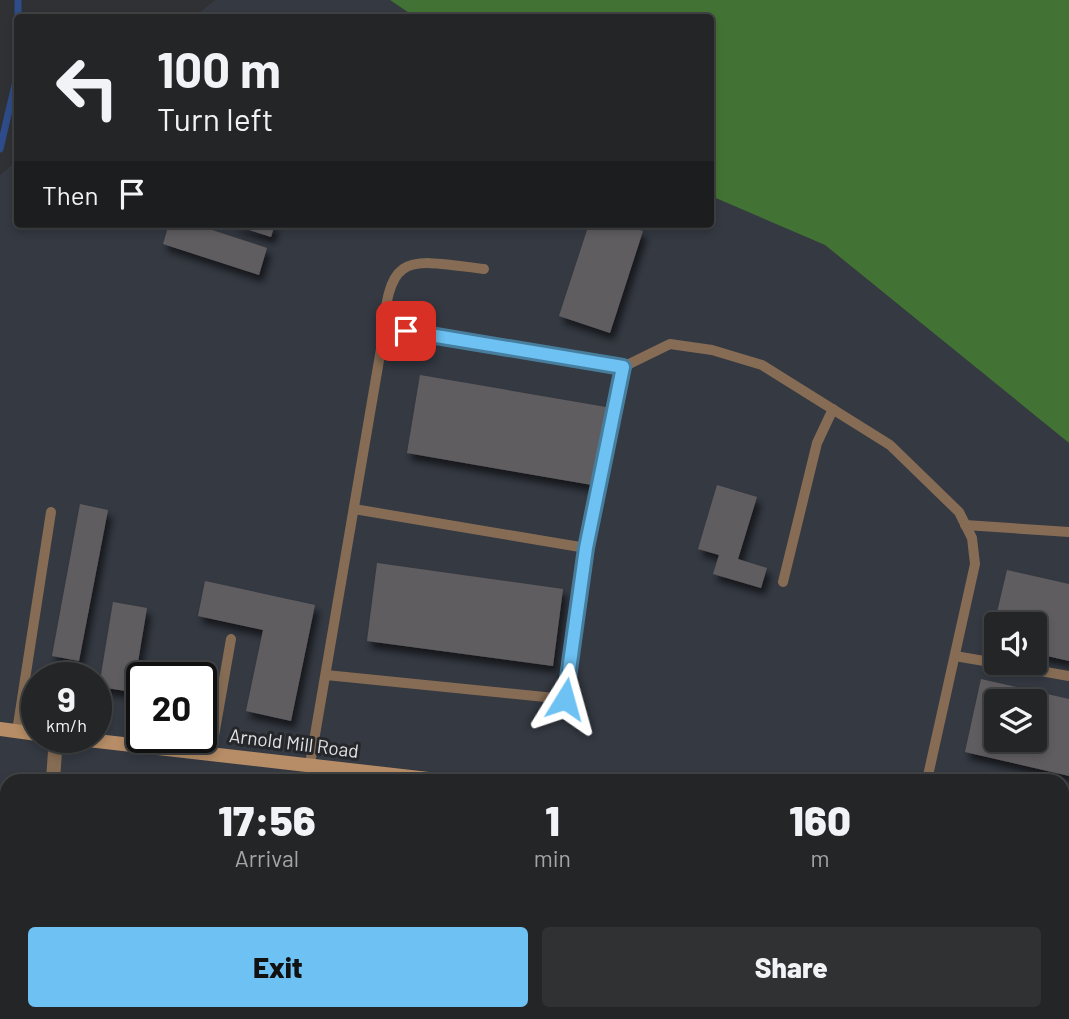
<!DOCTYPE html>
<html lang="en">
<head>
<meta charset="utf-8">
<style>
  body { margin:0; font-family:Barlow,sans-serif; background:#2f3133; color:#f1f3f6; height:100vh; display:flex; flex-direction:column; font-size:26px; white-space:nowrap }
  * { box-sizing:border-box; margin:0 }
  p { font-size:23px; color:#a3a5a7 }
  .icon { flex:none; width:38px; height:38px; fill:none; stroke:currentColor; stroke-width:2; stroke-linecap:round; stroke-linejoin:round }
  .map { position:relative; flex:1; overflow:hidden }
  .side { position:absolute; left:0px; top:774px; width:1069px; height:247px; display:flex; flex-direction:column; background:#232527; border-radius:21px 21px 0 0; box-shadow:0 4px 10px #0003,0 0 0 2px #404244 }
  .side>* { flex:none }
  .top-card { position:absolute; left:14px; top:14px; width:700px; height:214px; border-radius:7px; box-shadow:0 4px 10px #0003,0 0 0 2px #404244; background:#232527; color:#f1f3f6; overflow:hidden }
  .buttons { position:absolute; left:984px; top:612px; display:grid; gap:14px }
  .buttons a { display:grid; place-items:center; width:63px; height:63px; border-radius:7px; background:#232527; box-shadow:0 4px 10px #0003,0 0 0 2px #404244; font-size:35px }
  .speed { position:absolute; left:21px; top:662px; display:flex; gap:14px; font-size:35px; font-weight:700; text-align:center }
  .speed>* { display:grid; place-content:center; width:91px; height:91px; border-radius:50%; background:#232527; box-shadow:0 4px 10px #0003,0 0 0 2px #404244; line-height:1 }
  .speed small { font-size:18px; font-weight:400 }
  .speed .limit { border:4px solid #111; border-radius:10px; background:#fff; color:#111 }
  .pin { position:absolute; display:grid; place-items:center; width:60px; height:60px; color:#fff; margin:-30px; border-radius:14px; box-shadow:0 4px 10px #0006 }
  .me { position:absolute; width:77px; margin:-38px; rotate:8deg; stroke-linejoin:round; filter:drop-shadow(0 0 5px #0008) }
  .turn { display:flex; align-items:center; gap:24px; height:147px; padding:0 28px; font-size:32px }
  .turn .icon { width:91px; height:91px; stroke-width:2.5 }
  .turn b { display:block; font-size:49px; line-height:60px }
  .then { display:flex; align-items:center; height:66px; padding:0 28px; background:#0003; gap:14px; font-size:26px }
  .eta { display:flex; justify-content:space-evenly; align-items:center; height:119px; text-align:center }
  .eta b { font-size:42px; font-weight:800; line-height:49px }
  .button { display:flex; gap:14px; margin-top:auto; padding:14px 28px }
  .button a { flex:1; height:80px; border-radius:7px; background:#6dc2f3; color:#111; font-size:28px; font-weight:800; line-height:80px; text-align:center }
  .button a+a { background:#2f3133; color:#f1f3f6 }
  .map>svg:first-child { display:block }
</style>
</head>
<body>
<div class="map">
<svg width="1069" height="1019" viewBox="0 0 1069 1019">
  <defs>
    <filter id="shadow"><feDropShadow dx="4" dy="7" stdDeviation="3.5" flood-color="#0009"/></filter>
  </defs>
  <rect width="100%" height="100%" fill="#2f3134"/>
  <g fill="#343942" fill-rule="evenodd">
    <polygon points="215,0 390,0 415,17 193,18"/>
    <path d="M17,161l1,63h692l1,-28 114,49 244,198v576h-701l-3,-6h697v-233h-1055v65l-7,-2v-668zM996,625h38v38h-38zM37,677h59v60h-59zM142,677h59v60h-59zM996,702h38v38h-38z"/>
  </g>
  <g fill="#437334">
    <polygon points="390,0 1069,0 1069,443 825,245 711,196 710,18 415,17"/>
    <polygon points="237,1013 365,1013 368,1019 241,1019"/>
  </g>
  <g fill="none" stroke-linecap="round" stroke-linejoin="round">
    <g stroke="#2e4c89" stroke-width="7">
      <polyline points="18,0 18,18"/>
      <polyline points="0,149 18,72"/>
    </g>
  </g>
  <g fill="#615d60" fill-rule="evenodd" filter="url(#shadow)">
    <polygon points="169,224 194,224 267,248 259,275 163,244"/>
    <polygon points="230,224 275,224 271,237"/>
    <polygon points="589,224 621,224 643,231 610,333 559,316"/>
    <polygon points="420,375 606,407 592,485 407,453"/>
    <polygon points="717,485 757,497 738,559 767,568 761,588 713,574 719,555 698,549"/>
    <polygon points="80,504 108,510 79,661 52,656"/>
    <polygon points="377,563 563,589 553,666 367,641"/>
    <polygon points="1007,570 1069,584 1069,661 1034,653 1034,625 996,625 996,644 990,642"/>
    <polygon points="205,581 315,605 291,721 246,711 263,630 198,616"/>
    <polygon points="113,602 147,608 133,692 99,687"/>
    <path d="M981,679l88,20v77l-104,-24zM996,702h38v38h-38z"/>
    <polygon points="411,1013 482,1013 484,1019 412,1019"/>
    <polygon points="747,1013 851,1013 850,1019 746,1019"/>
    <polygon points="925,1013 1029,1013 1028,1019 924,1019"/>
  </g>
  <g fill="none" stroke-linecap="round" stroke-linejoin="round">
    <g stroke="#866c54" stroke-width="10">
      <path d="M382,343c7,-90 19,-85 102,-74"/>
      <polyline points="623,367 670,344 712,350 762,365 890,445 959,512 972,538 975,564 927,780"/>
      <polyline points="354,509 586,548"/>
      <polyline points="965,525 1069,532"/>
      <polyline points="783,582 817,443 833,409"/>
      <polyline points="955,656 996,663"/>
      <polyline points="996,663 1069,676"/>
      <polyline points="17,731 51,512"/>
      <polyline points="211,753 231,639"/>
      <polyline points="310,764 382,343 406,331 623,367 586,548 565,699 326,675"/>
      <polyline points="1062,815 1069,817"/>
      <polyline points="1062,962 1069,963"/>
      <polyline points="882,1019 883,1013"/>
    </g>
    <g stroke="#866c54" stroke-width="14">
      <polyline points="53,780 56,737"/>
      <polyline points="0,954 7,945"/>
      <polyline points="537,1013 538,1019"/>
    </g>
    <g stroke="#b68d66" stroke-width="14">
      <polyline points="0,729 37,734"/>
      <polyline points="62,737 437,780"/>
      <polyline points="1062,876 1069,877"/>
    </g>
  </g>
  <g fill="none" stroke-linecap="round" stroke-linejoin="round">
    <defs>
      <polyline id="route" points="406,331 623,367 586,548 565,699"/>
    </defs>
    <use href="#route" stroke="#477e9e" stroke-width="18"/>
    <use href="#route" stroke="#6dc2f3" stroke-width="12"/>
  </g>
  <g text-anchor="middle" stroke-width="6" stroke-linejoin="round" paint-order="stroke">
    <g font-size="19" fill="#e0e2e4" stroke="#25272a">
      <text transform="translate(294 743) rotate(7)" y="7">Arnold Mill Road</text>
    </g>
  </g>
</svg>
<div class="buttons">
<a><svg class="icon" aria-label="sound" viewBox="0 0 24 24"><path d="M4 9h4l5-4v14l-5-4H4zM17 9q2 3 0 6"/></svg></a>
<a><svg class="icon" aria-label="layers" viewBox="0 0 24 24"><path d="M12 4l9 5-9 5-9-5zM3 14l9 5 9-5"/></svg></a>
</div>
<div class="speed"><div>9<small>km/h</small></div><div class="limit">20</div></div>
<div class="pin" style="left:406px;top:331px;background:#d93025"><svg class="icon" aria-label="arrive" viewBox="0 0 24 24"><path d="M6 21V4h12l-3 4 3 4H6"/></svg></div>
<svg class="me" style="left:565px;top:699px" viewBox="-20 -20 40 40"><path d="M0-17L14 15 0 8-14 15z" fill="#6dc2f3" stroke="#fff" stroke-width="4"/></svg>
<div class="top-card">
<div class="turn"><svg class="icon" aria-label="left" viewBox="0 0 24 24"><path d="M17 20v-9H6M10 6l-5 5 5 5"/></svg><div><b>100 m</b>Turn left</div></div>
<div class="then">Then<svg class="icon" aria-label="arrive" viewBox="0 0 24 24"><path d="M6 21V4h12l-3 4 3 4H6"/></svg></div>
</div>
<section class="side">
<div class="eta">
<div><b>17:56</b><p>Arrival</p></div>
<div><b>1</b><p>min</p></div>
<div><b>160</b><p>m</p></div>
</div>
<div class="button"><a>Exit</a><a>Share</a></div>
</section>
</div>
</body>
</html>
